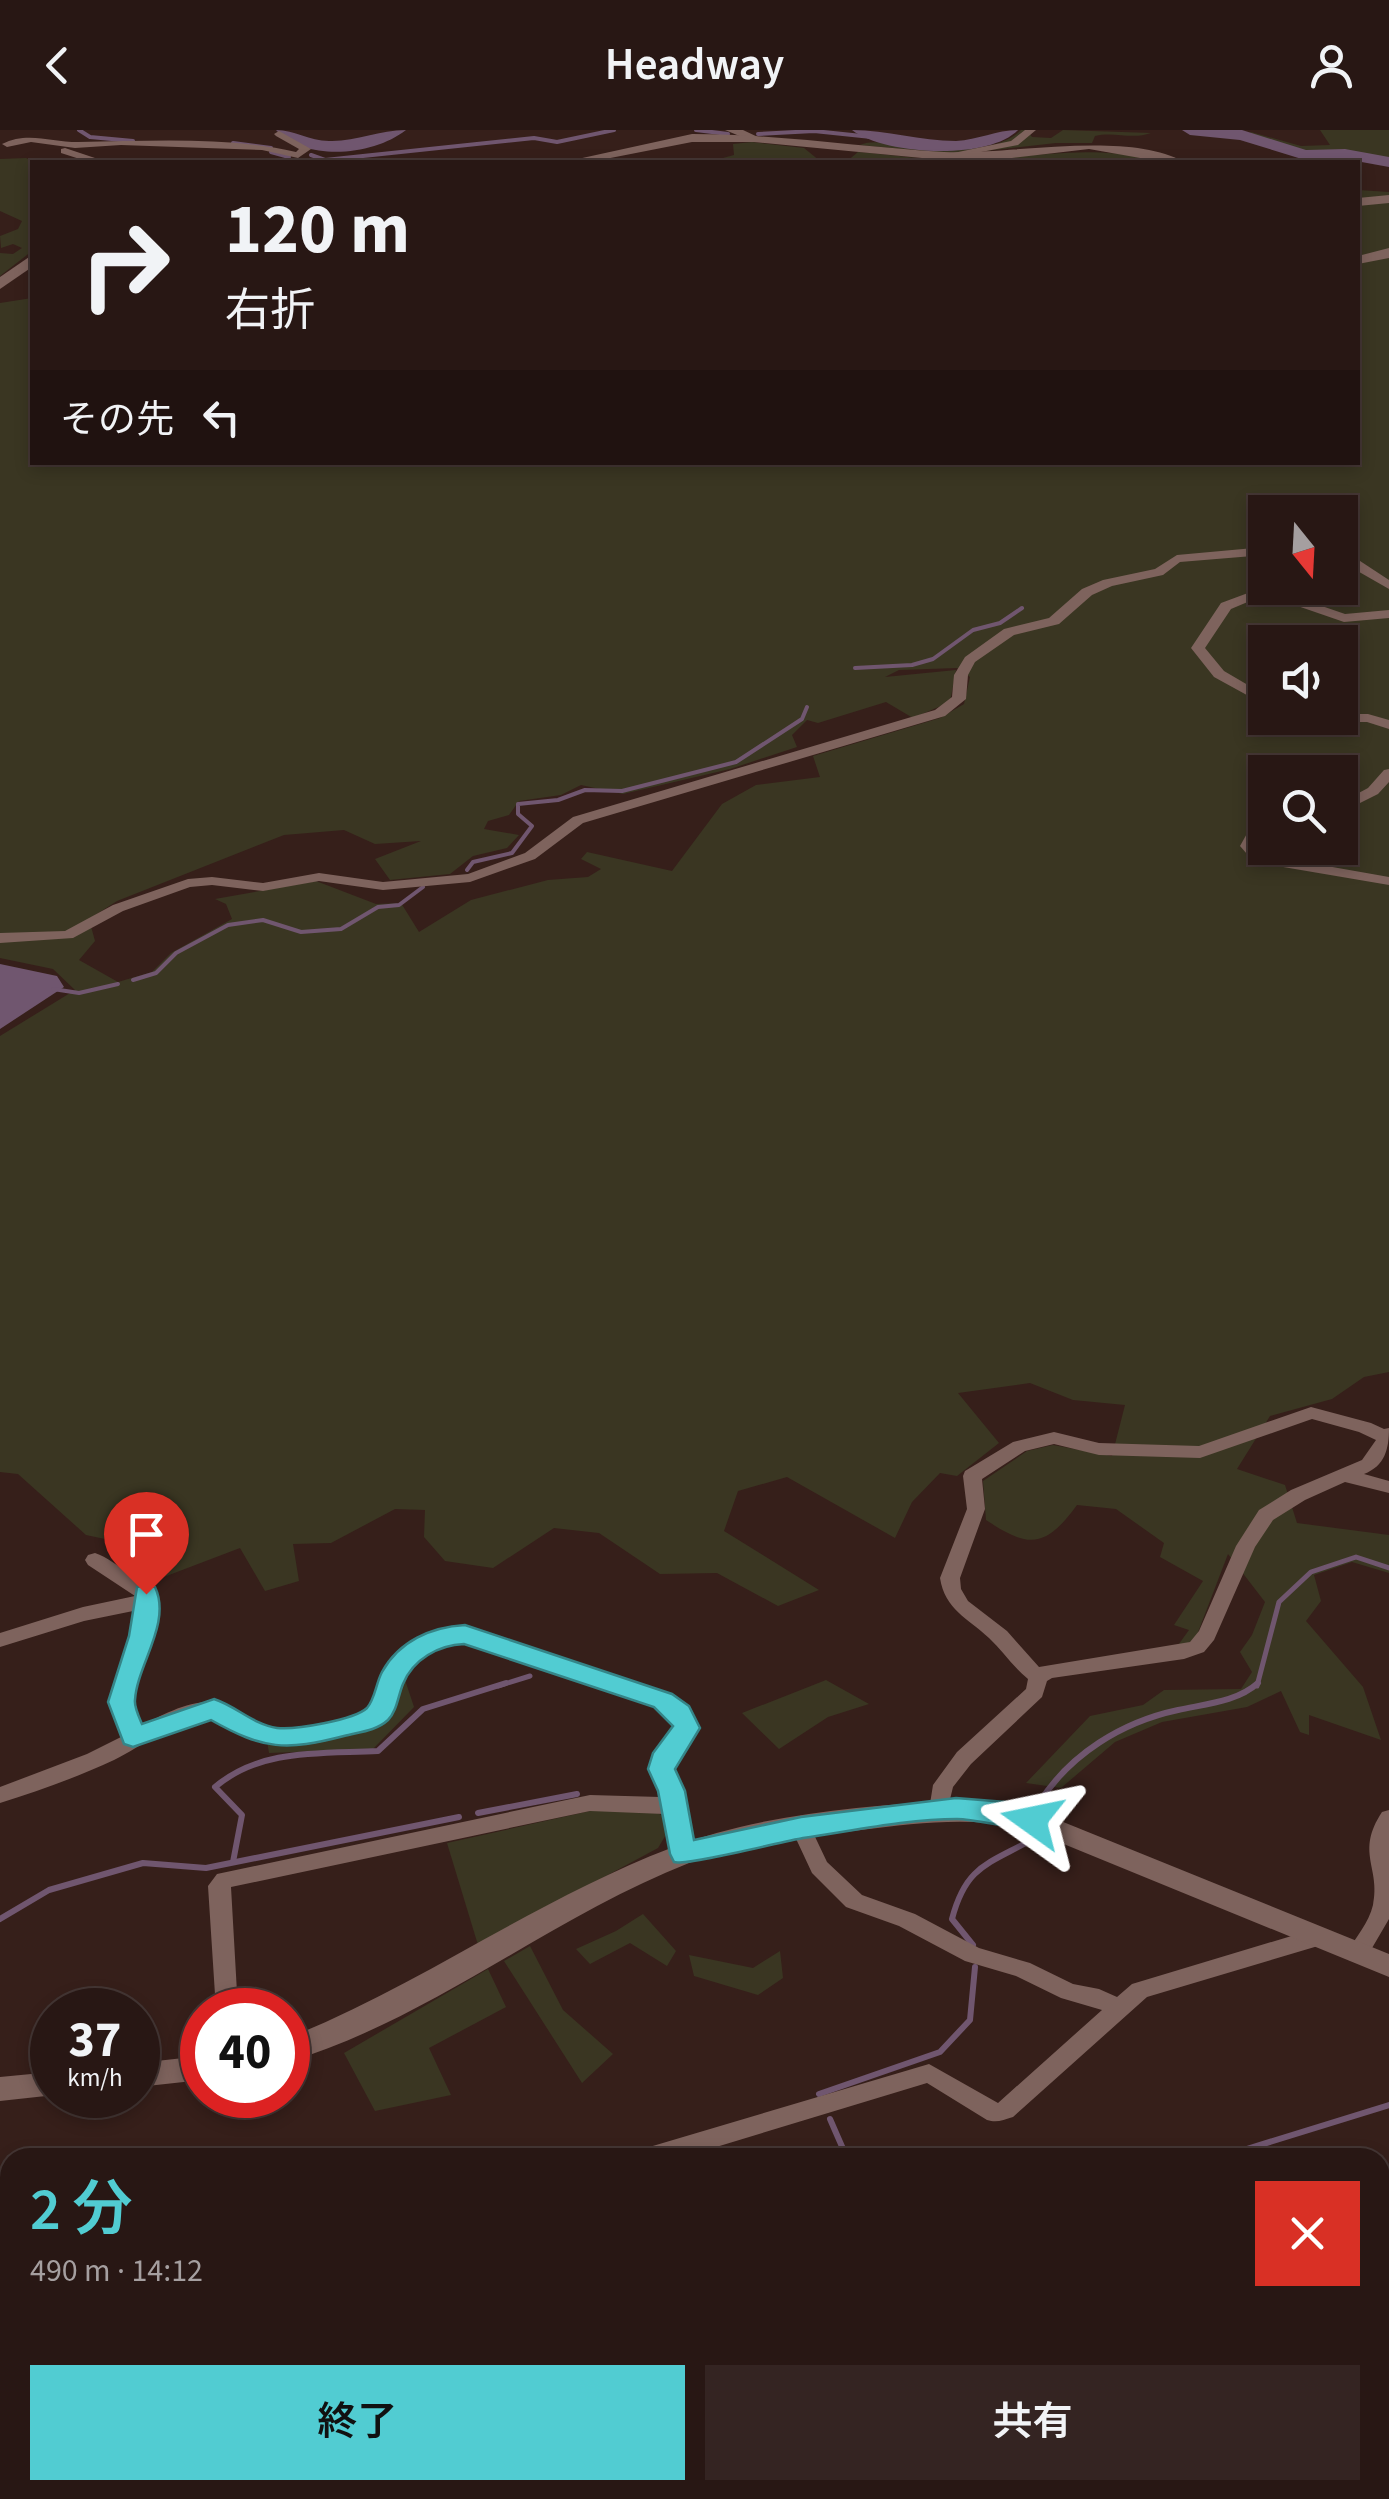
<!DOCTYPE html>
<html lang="ja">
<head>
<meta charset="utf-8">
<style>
  body { margin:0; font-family:"Source Sans 3","Noto Sans JP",sans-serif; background:#342422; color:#f1f3f6; height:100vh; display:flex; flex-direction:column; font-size:38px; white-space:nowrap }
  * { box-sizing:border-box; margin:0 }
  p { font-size:32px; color:#a59fa0 }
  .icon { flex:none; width:55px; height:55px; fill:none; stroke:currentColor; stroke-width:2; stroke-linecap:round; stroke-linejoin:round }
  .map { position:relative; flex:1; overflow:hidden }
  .details { position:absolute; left:0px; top:2018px; width:1390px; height:352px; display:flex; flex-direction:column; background:#281714; border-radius:30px 30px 0 0; box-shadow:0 5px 15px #0003,0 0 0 2px #443634 }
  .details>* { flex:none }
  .banner { position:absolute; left:30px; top:30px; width:1330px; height:305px; border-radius:0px; box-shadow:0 5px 15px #0003,0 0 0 2px #443634; background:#281714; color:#f1f3f6; overflow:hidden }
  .needle { width:65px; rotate:162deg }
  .fabs { position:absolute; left:1248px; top:365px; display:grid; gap:20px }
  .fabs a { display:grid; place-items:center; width:110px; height:110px; border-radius:0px; background:#281714; box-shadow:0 5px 15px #0003,0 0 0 2px #443634; font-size:50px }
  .speed { position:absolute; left:30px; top:1858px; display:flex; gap:20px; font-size:50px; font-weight:700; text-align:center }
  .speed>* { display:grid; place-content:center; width:130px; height:130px; border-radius:50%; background:#281714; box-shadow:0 5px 15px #0003,0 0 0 2px #443634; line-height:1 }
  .speed small { font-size:25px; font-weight:400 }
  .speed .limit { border:15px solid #d22; background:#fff; color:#111 }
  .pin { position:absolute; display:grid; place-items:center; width:85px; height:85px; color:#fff; margin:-102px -42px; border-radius:50% 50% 50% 0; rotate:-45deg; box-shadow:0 0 10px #0007 }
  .pin .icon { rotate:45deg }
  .me { position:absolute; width:110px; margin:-55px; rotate:282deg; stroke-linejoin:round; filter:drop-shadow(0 0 8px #0008) }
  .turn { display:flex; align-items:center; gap:35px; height:210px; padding:0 30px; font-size:45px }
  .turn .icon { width:130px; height:130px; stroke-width:2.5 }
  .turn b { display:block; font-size:70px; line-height:85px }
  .then { display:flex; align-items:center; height:95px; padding:0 30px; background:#0003; gap:20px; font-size:38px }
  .round { display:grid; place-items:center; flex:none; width:105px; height:105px; border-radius:0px; background:#342422 }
  .overview { display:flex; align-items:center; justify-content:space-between; height:170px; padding:0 30px }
  h1 { font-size:60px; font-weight:600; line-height:75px; color:#51ccd2 }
  .primary-button { display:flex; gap:20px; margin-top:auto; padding:20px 30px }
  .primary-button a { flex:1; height:115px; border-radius:0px; background:#51ccd2; color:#111; font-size:40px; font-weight:600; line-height:115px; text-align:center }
  .primary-button a+a { background:#342422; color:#f1f3f6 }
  header { display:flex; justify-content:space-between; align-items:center; height:130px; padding:0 30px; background:#281714; font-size:45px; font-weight:600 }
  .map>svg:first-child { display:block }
</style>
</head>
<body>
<header><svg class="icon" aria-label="back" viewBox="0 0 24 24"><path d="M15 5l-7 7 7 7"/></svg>Headway<svg class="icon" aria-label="person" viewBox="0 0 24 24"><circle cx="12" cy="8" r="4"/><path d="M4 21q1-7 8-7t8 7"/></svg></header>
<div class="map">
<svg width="1389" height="2369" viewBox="0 0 1389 2369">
  <rect width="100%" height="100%" fill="#361f1a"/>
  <g fill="#3a3622" fill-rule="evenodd">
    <path d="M1021,0h6l5,7 19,1 12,-8 88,3c-19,7 -37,-2 -56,3l-3,7h-36l-99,11 -97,-9c17,-7 36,2 54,3 29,3 85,5 107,-18z"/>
    <polygon points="1320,0 1389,0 1389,29 1351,23 1304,23 1247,6 1251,2 1301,16 1330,15"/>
    <path d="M752,12l52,6 16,13 26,1 12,-10c38,3 79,10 118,8 63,-4 108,-14 172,-2l-1,4h-439l26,-7 -1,-11z"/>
    <polygon points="26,28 34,32 32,121 0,146 0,123 13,124 22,118 13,114 1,118 0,106 18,99 22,91 0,81 0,29"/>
    <path d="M1358,60l31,2v1180l-25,5 -32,22 -62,17 -33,53 48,16 12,38 92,12v38l-37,-11 -38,13 7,26 -15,20 57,66 18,53 -72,-25v20l-9,-3 -19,-41 -34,16 -85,15 -47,20 -54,46 -35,-5 64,-67 53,-11 21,-15 77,-1 11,-17 -12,-20 12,-17 13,-33 -37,-48 -33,86 -19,8 13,-18 -15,-5 29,-44 -43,-24 4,-14 -48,-34 -39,-4c-32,44 -49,43 -91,15l-3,-39 44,-30 26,-6 59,11 13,-51 -52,-5 -43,-17 -72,10 41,50 -42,33 -17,-3 -28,29 -17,36 -108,-61 -49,14 -14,40 95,59 -41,16 -61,-33 -57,1 -61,-41 -45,-5 -61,40 -48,-7 -21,-24 1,-27 -30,-1 -64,34 -38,1 6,37 -34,10 -25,-43 -92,35 -30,-17 20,-20 -52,-11 -68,-61 -18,-2v-436l75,-46 -22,-21 -53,-11v-655l32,-5v164h1326zM1265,382h75v76h-75zM1265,512h75v76h-75zM957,538l13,9 -6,27 -24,14 -127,38 7,21 -64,8 -34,19 -50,67 -85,-19 -6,7 20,10 -13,8 -40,3 -77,20 -52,32 -18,-29 -25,1 -60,-23 -101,18 11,5 6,15 -61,34 -19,19 -34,10 -39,-22 16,-19 -6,-22 28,-18 167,-66 60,-5 31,14 46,-3 -46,18 15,21 60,-6 23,-18 34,-8 12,-13 -35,-6 4,-8 21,-6 10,-14 42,-6 20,-10 42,9 107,-25 67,-22 -5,-12 15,-15 11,3 68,-21 27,16 37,-16 6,-32 -71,7 14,-7zM1265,642h75v76h-75z"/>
    <polygon points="404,1547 414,1577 373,1619 269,1623 267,1611 371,1595"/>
    <polygon points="826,1550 869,1574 828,1587 779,1619 742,1583"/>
    <polygon points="599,1679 653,1680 664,1687 667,1703 658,1718 478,1815 447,1713"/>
    <polygon points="643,1784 676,1821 667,1836 630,1813 590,1834 576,1819 616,1801"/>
    <polygon points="530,1816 563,1880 613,1924 582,1953 504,1831"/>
    <polygon points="780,1821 783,1848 758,1865 694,1846 689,1825 753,1838"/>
    <polygon points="488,1839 506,1877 429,1918 451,1965 375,1981 344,1923"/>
  </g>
  <polygon fill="#70566f" points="0,834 57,846 64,857 0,899"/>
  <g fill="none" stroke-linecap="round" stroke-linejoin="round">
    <g stroke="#70566f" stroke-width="4">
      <polyline points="79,0 90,7 133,11"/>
      <polyline points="696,0 728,4"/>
      <polyline points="758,4 814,1 881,8"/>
      <polyline points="233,13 271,18"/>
      <polyline points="271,22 289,27"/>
      <polyline points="311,25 325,30 534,8 557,12 614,0"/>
      <polyline points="855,538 912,535 933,529 973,500 1000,493 1022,478"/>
      <polyline points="467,740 473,732 512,723 532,696 518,684 518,674 558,670 585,660 622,661 736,632 802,589 807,577"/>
      <polyline points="133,850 156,843 176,823 228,795 263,790 301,802 341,799 378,777 399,775 423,757"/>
      <polyline points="53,859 79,863 118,854"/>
    </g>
    <g stroke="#70566f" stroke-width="5">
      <polyline points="498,1556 530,1546"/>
      <polyline points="1257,1556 1279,1472 1311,1442 1356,1427 1389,1438"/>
    </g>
    <g stroke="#70566f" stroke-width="6">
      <path d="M1039,1673c31,-49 83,-81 139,-93 27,-6 59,-8 80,-27"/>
      <polyline points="478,1683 577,1664"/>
      <path d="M233,1732l9,-47 -27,-28c46,-39 106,-33 163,-36l45,-42 83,-26"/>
      <polyline points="0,1789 49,1760 143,1733 206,1738 459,1687"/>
      <path d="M973,1815l-21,-26c14,-54 37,-55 81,-80"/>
      <polyline points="819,1964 940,1922 970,1890 975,1837"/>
      <polyline points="830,1989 847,2028"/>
      <polyline points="1218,2028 1389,1975"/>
      <polyline points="360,2360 362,2369"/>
      <polyline points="110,2369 139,2360"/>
    </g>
    <g fill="#70566f" fill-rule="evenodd">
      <path d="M276,0c19,0 33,11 53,11 26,1 50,-11 77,-11 -33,26 -100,32 -130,0z"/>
      <path d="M852,0c35,0 68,11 104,11 22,-1 40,-11 62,-11 -30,31 -134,25 -166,0z"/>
      <polygon points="1182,0 1242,0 1306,20 1345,19 1389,27 1389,37 1345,29 1305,30 1240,10 1190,5"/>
    </g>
    <g fill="#7e635d" fill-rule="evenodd">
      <polygon points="1025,0 1036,0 1018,15 944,29 939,26 1011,11"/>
      <path d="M279,1l32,18 -13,9 -36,-8 -141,-5 -46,3 -44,-6 -24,5 -5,-3c25,-13 49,-2 76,-2 73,-1 147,-6 218,10l3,-3 -23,-13 -2,-2z"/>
      <polygon points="65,18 101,30 102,32 89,32 61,23 61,19"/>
      <polygon points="186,29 226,29 231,32 181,32"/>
      <polygon points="1265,417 1265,425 1180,432 1163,445 1112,456 1092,465 1059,494 1014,505 975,532 968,545 966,569 945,586 583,693 535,729 470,752 383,760 319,751 263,761 212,755 190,757 123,781 73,808 0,813 0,803 65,801 113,775 188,749 212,747 263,753 319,743 383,752 468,744 525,723 573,687 935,580 952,567 954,545 965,527 1004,499 1049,488 1082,459 1103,450 1155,439 1177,425"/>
      <polygon points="1340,423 1357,429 1389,450 1389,459 1340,431"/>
      <polygon points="1248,463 1287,464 1345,484 1389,480 1389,488 1344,492 1286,472 1250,471 1231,479 1205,518 1224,541 1265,565 1265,575 1214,547 1191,518 1221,473"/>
      <polygon points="1340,584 1368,584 1389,590 1389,599 1367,592 1300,592 1293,588 1340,588"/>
      <polygon points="1389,639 1389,652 1378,664 1340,683 1340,673 1368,658 1384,640"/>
      <polygon points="1265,694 1265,703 1260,706 1254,716 1264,725 1389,747 1389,755 1254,732 1240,716 1249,700"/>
      <path d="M1311,1277l60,16 13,6 5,-1c0,21 -4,38 -25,46l25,7v12l-44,-11 -40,18 -32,20 -18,27 -41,93 -10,12 -20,7 -132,19 -5,3 -5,16 -71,67 -18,23 -7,29 -7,2 -7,-2 -3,-6 4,-25 24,-33 69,-63 2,-10c-15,-12 -25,-28 -39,-41 -21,-20 -44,-28 -49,-60l27,-69 -4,-33 2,-5 48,-29 41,-10 45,11 100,3zM1312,1289l47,13 17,8 -14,20 -71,30 -32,20 -23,36 -37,85 -9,11 -151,25 -32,-36 -39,-30 -7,-12 -1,-11 25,-69 -3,-30 43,-28 29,-7 45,11 101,3z"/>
      <path d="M95,1423c12,4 23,13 34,20 7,5 20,11 25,18 20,31 -37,90 -15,136 21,-11 46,-25 71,-25 19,0 32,13 48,22 26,14 63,5 89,-4 29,-10 25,-22 37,-45 16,-31 47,-47 81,-48l205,68 17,13 10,19 -22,30 -2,8 20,89 -3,6 -7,2 -7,-2 -12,-46 -74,-3 -359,76 7,123h-22l-8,-124 9,-12 373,-79 70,2 -7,-37 23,-34 -4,-8 -16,-13 -192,-64c-25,1 -49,15 -62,38 -13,23 -11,41 -40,51 -32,11 -70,23 -104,11 -19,-7 -34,-26 -55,-24 -32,5 -60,29 -89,43 -36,17 -76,31 -114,43v-16l87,-33 36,-18c-25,-53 8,-75 15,-126l-54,11 -84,26v-14l83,-26 52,-11 -47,-31 -3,-5 3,-5z"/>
      <path d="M1389,1680v109l-24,41 -8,3 -8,-3 -3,-6c9,-16 23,-31 27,-49 8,-38 -18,-52 9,-93z"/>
      <path d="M801,1690l7,2 19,40 35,33 53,19 64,34 51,15 43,21 26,5 18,8 15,-13 186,-56 8,3 3,6 -3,6 -8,3 -171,51 -134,120c-10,3 -16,6 -26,3l-60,-37 -247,75h-45l3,-7 8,-3 283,-84 69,39 104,-93 -41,-12 -45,-22 -51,-15 -66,-35 -53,-19 -34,-34 -21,-45 3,-6z"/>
      <polygon points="10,2107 10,2127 0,2130 0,2110"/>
      <polygon points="1389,2186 1389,2208 1380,2211 1380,2189"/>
      <polygon points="371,2360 397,2360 399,2369 373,2369"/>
      <polygon points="854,2360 902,2360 896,2369 848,2369"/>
    </g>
    <g fill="#7e635d" fill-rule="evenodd">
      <polygon points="725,0 743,0 760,8 754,12"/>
      <path d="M950,1671l40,1 51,11 348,141v23l-362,-148c-55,-13 -110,-6 -166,1 -57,7 -118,12 -172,33 -138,54 -258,156 -401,199v-24c133,-53 249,-139 383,-190 86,-33 187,-42 279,-47z"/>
      <polygon points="202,1926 202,1950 138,1957 138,1933"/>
      <polygon points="52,1942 52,1965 55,1965 0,1971 0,1947"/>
    </g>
    <g fill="#7e635d" fill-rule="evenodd">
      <path d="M692,4c85,0 167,13 252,18 67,3 183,-22 240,10h-21l-74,-13 -102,12 -44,-1 -189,-18h-62l-102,20h-26z"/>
      <polygon points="1389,65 1389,73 1358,76 1358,68"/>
      <polygon points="1389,118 1389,128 1358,134 1358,126"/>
      <polygon points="32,125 32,137 0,159 0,147"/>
    </g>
  </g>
  <path fill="#51ccd2" stroke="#358588" stroke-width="2.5" d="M146,1455l9,2c17,36 -18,78 -20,113 -1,7 4,17 7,24l72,-25c22,7 40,26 63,29 18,2 77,-8 90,-20 8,-9 9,-25 15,-36 17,-31 49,-45 83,-47l207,69 17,12 11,22 -25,41 10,22 9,49 107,-23 155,-19 50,4 35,11 4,7 -4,8c-16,5 -62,-9 -84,-9 -50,0 -105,12 -154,19 -23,4 -117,28 -129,24l-4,-8 -12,-63 -10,-22 5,-16 20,-27 -19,-19 -190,-63c-25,1 -51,15 -61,40 -5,12 -6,27 -15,36 -12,11 -29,12 -44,16 -58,15 -80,14 -133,-16l-78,27 -9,-3 -16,-42 21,-66 8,-49z"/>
</svg>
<div class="fabs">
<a><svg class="needle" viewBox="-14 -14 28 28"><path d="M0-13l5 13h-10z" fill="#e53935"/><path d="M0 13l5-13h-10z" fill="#a59fa0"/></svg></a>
<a><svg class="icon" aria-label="sound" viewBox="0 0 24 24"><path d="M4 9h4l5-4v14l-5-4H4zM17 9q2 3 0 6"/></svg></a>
<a><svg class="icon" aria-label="search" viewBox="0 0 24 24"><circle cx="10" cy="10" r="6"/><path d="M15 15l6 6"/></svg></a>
</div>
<div class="speed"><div>37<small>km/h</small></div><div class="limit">40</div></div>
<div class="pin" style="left:146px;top:1464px;background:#d93025"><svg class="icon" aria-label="arrive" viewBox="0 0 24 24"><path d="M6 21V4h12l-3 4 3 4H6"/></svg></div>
<svg class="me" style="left:1032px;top:1690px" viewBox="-20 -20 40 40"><path d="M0-17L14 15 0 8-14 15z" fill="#51ccd2" stroke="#fff" stroke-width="4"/></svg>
<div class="banner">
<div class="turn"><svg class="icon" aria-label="right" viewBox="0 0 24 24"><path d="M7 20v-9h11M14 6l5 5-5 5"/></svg><div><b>120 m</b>右折</div></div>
<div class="then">その先<svg class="icon" aria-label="left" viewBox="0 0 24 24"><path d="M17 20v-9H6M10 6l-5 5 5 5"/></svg></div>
</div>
<section class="details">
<div class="overview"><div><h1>2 分</h1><p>490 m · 14:12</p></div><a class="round" style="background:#d93025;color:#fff"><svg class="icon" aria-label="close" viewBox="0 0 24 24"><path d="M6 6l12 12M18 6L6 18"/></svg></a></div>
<div class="primary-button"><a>終了</a><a>共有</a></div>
</section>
</div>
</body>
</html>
